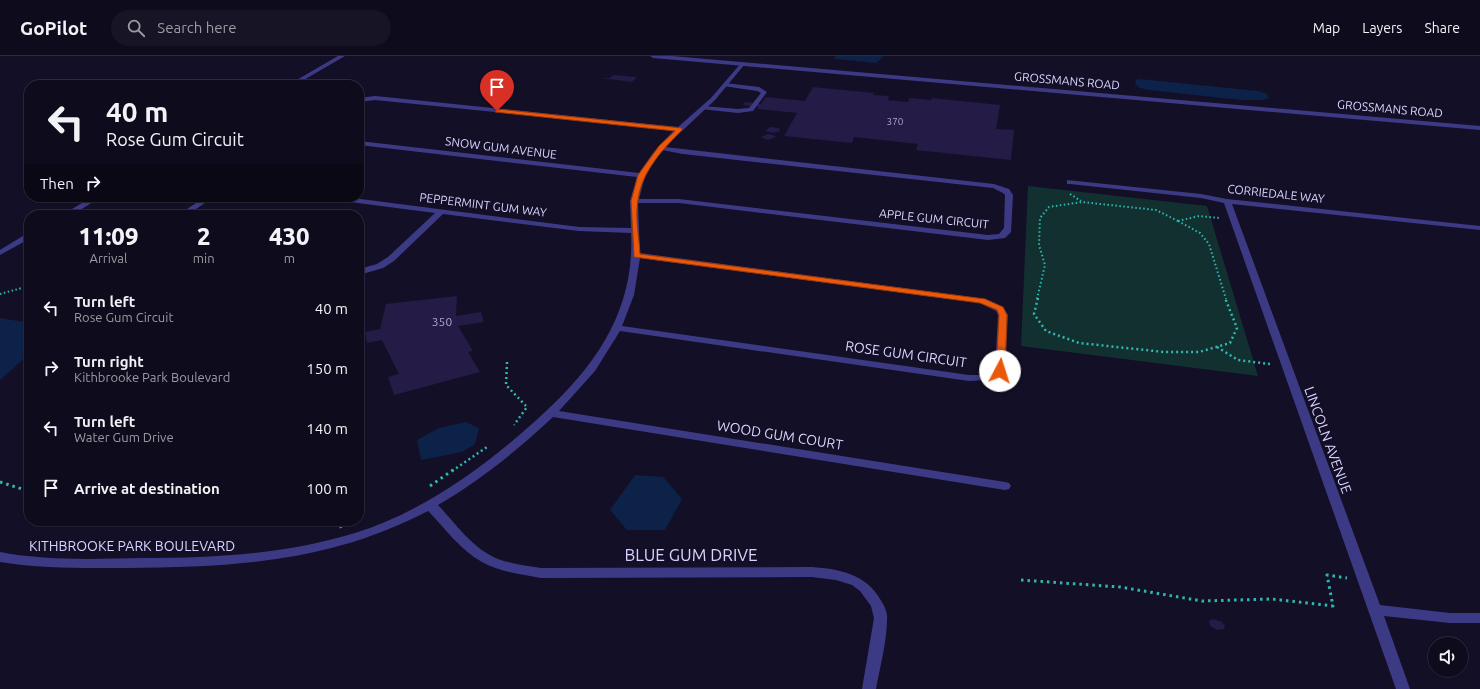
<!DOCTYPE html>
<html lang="en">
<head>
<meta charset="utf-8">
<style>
  body { margin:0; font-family:Ubuntu,sans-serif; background:#171425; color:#f1f3f6; height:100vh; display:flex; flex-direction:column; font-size:15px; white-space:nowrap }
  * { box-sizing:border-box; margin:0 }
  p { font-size:13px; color:#9b9ba3 }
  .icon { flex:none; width:22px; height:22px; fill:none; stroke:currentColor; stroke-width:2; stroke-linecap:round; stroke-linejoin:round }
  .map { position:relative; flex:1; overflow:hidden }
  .panel { position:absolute; left:24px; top:154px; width:340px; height:316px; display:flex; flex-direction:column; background:#0e0b1c; border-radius:16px; box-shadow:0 1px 3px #0004,0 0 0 1px #2e2b3b }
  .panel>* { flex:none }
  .top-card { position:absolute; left:24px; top:24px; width:340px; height:122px; border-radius:16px; box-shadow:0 1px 3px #0004,0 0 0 1px #2e2b3b; background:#0e0b1c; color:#f1f3f6; overflow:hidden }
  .tools { position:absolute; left:1428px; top:581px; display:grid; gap:8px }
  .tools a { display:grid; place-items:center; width:40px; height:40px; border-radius:50%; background:#0e0b1c; box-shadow:0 1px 3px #0004,0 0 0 1px #2e2b3b; font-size:20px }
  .pin { position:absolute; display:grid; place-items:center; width:34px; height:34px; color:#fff; margin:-41px -17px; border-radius:50% 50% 50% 0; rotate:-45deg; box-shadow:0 0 4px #0007 }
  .pin .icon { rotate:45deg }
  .me { position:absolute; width:44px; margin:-22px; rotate:5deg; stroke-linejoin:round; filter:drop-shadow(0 0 3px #0008) }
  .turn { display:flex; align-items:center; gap:14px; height:84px; padding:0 16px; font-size:18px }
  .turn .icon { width:52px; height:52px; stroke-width:2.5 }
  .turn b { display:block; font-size:28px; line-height:34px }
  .then { display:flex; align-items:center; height:38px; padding:0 16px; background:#0003; gap:8px; font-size:15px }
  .eta { display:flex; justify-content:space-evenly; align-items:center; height:68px; text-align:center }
  .eta b { font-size:24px; font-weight:800; line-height:28px }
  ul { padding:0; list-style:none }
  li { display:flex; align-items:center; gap:12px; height:60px; padding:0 16px }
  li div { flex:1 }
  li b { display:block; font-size:15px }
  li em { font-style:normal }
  header { display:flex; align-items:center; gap:24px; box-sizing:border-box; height:56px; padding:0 20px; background:#0e0b1c; border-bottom:1px solid #2e2b3b }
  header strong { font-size:19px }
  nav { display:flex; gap:22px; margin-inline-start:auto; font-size:14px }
  .search { width:280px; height:36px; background:#171425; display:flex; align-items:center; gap:10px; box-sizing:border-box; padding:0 14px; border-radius:22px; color:#9b9ba3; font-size:15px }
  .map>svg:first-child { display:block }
</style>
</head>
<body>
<header>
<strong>GoPilot</strong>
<div class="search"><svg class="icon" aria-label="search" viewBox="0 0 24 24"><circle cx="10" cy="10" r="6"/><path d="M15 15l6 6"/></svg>Search here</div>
<nav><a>Map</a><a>Layers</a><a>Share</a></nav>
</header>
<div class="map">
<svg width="1480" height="633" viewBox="0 0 1480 633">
  <rect width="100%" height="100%" fill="#130f26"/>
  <polygon fill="#12302f" points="1028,130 1207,150 1258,320 1021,290"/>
  <g fill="#0c2248">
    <polygon points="835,0 883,0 883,1 876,7 835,3"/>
    <polygon points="1140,23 1258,35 1267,38 1269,42 1262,44 1241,44 1149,34 1140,32 1135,28 1136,24"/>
    <polygon points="0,262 24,266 29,270 29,298 0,324"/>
    <polygon points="466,366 479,372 475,388 462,396 421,404 417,384 439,372"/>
    <polygon points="635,419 663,421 682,443 665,474 627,474 610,454"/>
  </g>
  <g fill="#241b47">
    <polygon points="613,19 637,21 632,26 601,22 610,22"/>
    <polygon points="813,31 874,37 873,39 889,40 888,44 908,46 909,42 931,44 932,42 1000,49 996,73 1014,74 1011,104 916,94 918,88 854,81 852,87 784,80 797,57 757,53 759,51 743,49 745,46 761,48 766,41 805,45"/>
    <polygon points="772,71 779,72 780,75 773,77 766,75 768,72"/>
    <polygon points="768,78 773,79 776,81 768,84 761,81"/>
    <polygon points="457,240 456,260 481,256 484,266 458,270 473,295 468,296 480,316 394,339 388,321 399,318 382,284 367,287 365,276 380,273 386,248"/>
    <polygon points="1213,563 1222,566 1225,570 1224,573 1217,574 1210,570 1209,565"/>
  </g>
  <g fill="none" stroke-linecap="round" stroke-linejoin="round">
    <g stroke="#2fb8b0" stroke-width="2" stroke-dasharray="1.5 2.5" stroke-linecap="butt">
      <polyline points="1070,138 1081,145"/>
      <polyline points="1178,165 1200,177 1209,188 1226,243"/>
      <polyline points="1178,165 1199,160 1219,162"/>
      <polyline points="0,238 29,230"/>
      <polyline points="1037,243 1045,209 1039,189 1040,162 1049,151 1082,146 1156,154 1178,165"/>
    </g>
    <g stroke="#2fb8b0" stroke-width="2.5" stroke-dasharray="2 3" stroke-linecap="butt">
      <polyline points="1038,242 1034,258 1046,275 1079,287 1164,296 1199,296 1230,287 1237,272 1225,242"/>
      <polyline points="1217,291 1238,304 1270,308"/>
      <polyline points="507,306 506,329 527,351 514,369"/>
      <polyline points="452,415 487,391"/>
    </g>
    <g stroke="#2fb8b0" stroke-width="3" stroke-dasharray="2.5 4" stroke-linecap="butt">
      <polyline points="0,426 22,433 29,438"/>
      <polyline points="430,430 453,414"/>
      <polyline points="132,465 151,465"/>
      <polyline points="338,465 341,472"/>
      <polyline points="1021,524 1120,531 1202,545 1272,543 1333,550 1327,519 1347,522"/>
    </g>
    <polygon fill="#3d3a85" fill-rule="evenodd" points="725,27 759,31 767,36 753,55 738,57 701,53 701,51 703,50 738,53 749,52 761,37 757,35 723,30 723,28"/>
    <g fill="#3d3a85" fill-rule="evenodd">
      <polygon points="338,0 345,0 295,29 288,29"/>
      <path d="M742,6l3,2 -30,36 -50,47 329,37 15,5 4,6 -2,37 -6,6 -17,2 -309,-37h-41l2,50 345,46 18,8 5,8 -3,56 -17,9 -19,1 -349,-50 -25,40 -36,40 446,71 4,1 2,3 -2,3 -4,1 -452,-73c-35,33 -74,64 -115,88 18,19 35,44 60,54 14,5 29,7 43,9l271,-1c27,2 54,7 68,32 4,6 8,14 7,20 0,22 -7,48 -11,70h-14l12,-71 -3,-12 -11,-15 -8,-6 -16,-5 -24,-3 -271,1c-20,-4 -42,-6 -59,-16 -22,-12 -37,-34 -54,-51 -98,51 -192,56 -301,57 -43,0 -85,1 -127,-6v-10c47,9 95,7 143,6 71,0 144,-4 212,-25 69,-21 138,-72 190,-121 53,-49 90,-104 86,-179l-52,-2 -136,-17 -49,47 -11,7 -24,7v-6l18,-5 11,-7 47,-44 -108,-14 -4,-2h22l234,30 52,1 -1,-27 7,-24 -278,-32v-4l280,32 14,-20 21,-23 -299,-30 -16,2v-4l16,-2 303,31 33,-29zM662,94l21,4 310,34 10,5 2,2 -1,33 -5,6 -11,1 -309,-36h-40l6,-23zM640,202l340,45 16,8 2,4 -3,54 -13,6h-13l-347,-49 12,-31z"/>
      <polygon points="1067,124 1201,138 1227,143 1480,170 1480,174 1232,148 1380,549 1450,557 1480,557 1480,567 1450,567 1384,560 1410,633 1396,633 1224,147 1201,142 1070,128 1067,128"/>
      <polygon points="92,141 101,141 72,159 62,159"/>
      <polygon points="205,141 214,141 187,159 178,159"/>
      <polygon points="26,178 29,178 29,183 0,199 0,194"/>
    </g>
    <polygon fill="#3d3a85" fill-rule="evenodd" points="650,0 672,0 1480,70 1480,74 653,2"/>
  </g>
  <path fill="#ea580c" stroke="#983908" d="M497,53l185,19v2c-20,20 -40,41 -44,70 -3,17 1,37 2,54l345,45 18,8 4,8 -2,56 -5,3 -4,-3 3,-56 -2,-5 -17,-7 -346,-46 -3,-56 7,-26 21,-29 16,-15 -180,-19z"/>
  <g text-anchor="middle" stroke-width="4" stroke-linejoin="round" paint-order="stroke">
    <g font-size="10" fill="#aca6d1">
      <text x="895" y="69">370</text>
    </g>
    <g font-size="12" fill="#d9d4ff" stroke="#130f26">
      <text transform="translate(1067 25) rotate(5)" y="4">GROSSMANS ROAD</text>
      <text transform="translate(1390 53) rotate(5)" y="4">GROSSMANS ROAD</text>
      <text transform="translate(501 92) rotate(7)" y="4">SNOW GUM AVENUE</text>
      <text transform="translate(1276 138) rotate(6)" y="4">CORRIEDALE WAY</text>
      <text transform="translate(483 149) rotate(7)" y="4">PEPPERMINT GUM WAY</text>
      <text transform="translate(934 163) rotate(6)" y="4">APPLE GUM CIRCUIT</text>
    </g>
    <g font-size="12" fill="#aca6d1">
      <text x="442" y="270">350</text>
    </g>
    <g font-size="14" fill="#d9d4ff" stroke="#130f26">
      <text transform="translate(906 298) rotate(8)" y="5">ROSE GUM CIRCUIT</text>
      <text transform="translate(780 379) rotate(9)" y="5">WOOD GUM COURT</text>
      <text transform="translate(1328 384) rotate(70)" y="5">LINCOLN AVENUE</text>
      <text x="132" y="495">KITHBROOKE PARK BOULEVARD</text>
    </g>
    <g font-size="17" fill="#d9d4ff" stroke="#130f26">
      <text x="691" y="505">BLUE GUM DRIVE</text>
    </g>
  </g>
</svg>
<div class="tools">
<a><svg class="icon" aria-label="sound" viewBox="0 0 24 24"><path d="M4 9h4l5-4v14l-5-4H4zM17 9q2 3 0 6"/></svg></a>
</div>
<div class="pin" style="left:497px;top:55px;background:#d93025"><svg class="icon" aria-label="arrive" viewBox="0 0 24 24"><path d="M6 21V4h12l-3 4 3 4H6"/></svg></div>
<svg class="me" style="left:1000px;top:315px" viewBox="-20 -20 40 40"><circle r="19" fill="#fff"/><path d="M0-13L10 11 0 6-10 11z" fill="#ea580c"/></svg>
<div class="top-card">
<div class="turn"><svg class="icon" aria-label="left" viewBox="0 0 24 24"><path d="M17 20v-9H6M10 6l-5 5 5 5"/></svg><div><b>40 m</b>Rose Gum Circuit</div></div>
<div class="then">Then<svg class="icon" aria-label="right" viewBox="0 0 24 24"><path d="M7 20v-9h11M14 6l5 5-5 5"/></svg></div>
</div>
<section class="panel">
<div class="eta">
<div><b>11:09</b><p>Arrival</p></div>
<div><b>2</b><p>min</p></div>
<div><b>430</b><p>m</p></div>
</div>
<ul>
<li><svg class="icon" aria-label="left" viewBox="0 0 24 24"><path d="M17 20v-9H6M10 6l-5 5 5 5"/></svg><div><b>Turn left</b><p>Rose Gum Circuit</p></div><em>40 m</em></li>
<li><svg class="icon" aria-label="right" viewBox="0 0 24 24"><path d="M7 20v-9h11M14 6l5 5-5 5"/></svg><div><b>Turn right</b><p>Kithbrooke Park Boulevard</p></div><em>150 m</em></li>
<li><svg class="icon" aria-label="left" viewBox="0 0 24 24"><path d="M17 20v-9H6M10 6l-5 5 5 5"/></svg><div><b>Turn left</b><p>Water Gum Drive</p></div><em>140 m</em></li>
<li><svg class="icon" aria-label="arrive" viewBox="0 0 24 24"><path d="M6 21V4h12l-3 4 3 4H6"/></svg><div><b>Arrive at destination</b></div><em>100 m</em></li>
</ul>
</section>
</div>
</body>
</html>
